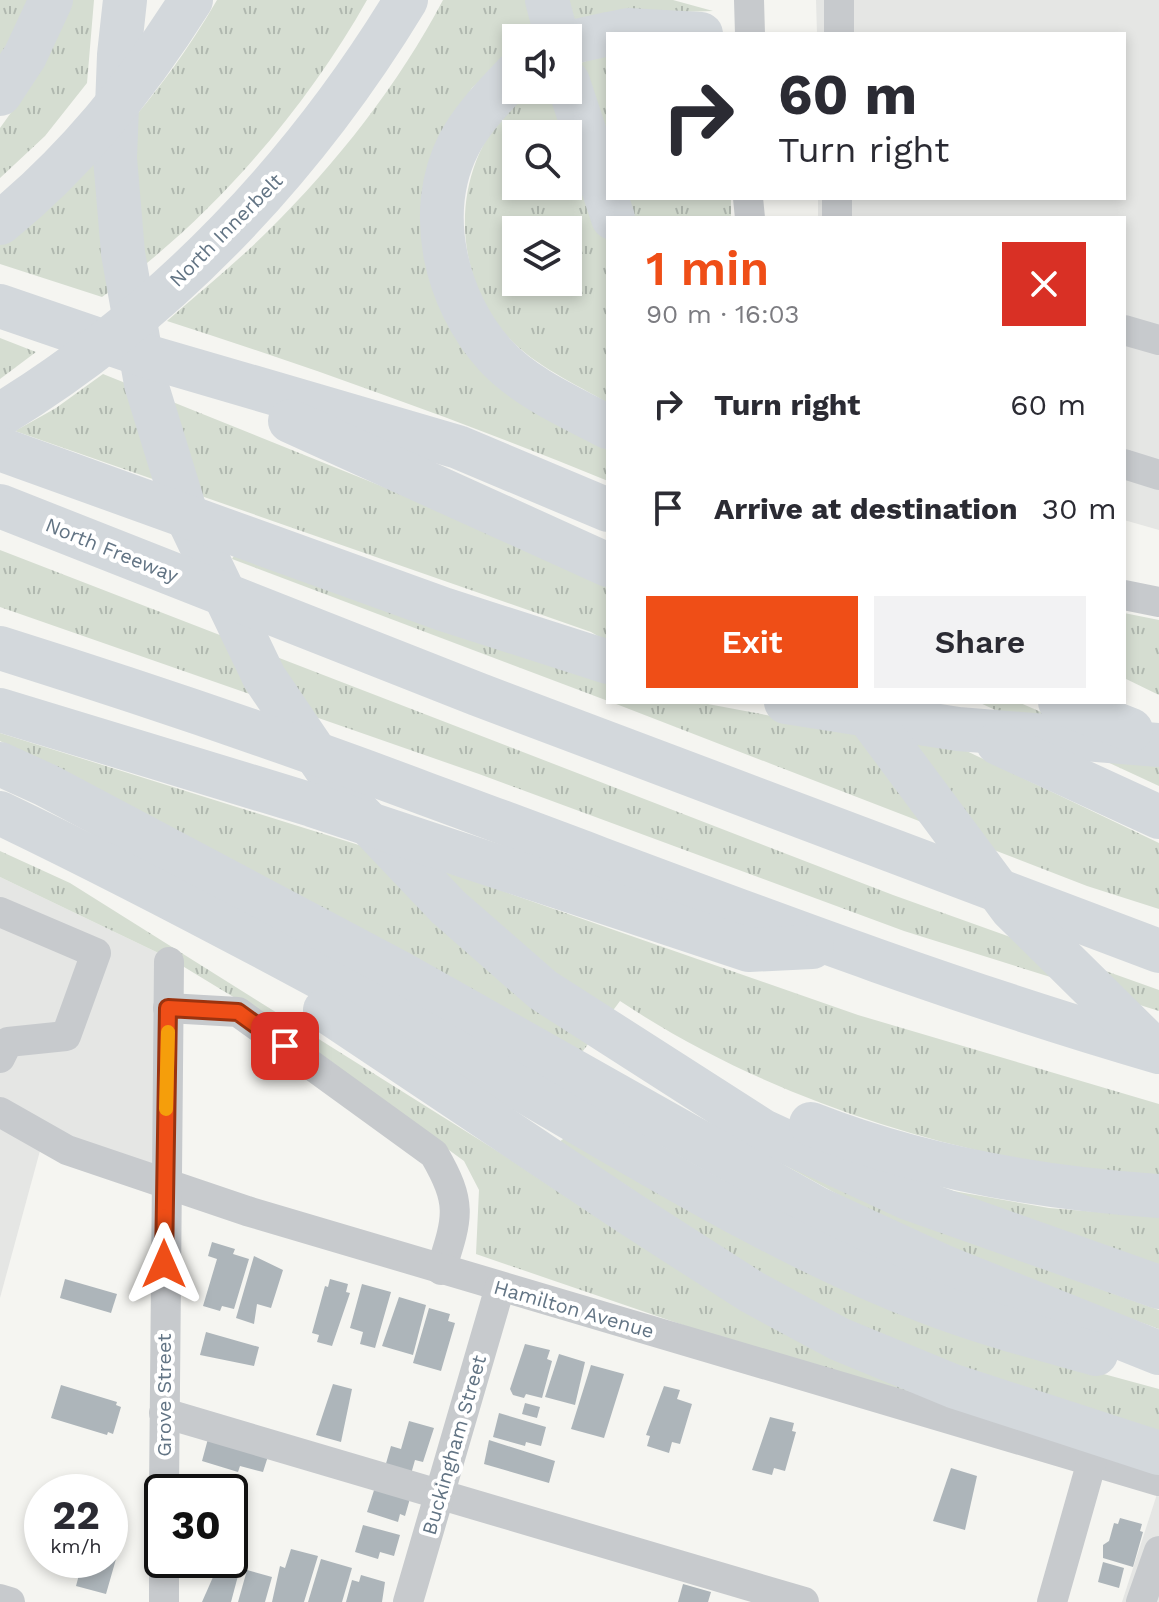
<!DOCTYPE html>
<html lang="en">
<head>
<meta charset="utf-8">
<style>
  body { margin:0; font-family:"Work Sans",sans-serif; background:#f2f2f3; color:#2b2b33; height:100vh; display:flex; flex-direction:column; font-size:30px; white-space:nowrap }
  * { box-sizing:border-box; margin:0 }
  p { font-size:26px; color:#7c7c81 }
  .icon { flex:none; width:44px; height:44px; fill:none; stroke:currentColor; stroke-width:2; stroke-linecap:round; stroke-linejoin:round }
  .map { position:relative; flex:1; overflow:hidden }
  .drawer { position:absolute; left:606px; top:216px; width:520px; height:488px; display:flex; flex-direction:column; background:#fff; border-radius:0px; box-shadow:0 4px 12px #0003 }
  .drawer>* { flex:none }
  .hud { position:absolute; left:606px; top:32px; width:520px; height:168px; border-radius:0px; box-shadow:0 4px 12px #0003; background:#fff; color:#2b2b33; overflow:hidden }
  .tools { position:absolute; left:502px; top:24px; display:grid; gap:16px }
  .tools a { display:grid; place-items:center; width:80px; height:80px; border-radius:0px; background:#fff; box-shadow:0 4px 12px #0003; font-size:40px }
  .speed { position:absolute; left:24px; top:1474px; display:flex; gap:16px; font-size:40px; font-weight:700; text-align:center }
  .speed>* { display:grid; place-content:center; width:104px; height:104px; border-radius:50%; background:#fff; box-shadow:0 4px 12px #0003; line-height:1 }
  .speed small { font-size:20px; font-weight:400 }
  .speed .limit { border:4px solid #111; border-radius:12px; background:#fff; color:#111 }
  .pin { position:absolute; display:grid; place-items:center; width:68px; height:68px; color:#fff; margin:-34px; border-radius:16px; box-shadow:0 4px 12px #0006 }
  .me { position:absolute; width:88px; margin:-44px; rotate:0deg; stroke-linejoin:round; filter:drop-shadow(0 0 6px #0008) }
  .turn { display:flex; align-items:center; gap:28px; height:168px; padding:0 40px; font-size:36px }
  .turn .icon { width:104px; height:104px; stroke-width:2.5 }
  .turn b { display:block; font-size:56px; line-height:68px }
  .round { display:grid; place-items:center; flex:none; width:84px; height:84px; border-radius:0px; background:#f2f2f3 }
  .summary { display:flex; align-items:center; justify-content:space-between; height:136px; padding:0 40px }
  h1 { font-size:48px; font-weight:600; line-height:60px; color:#ef4e17 }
  .cta { display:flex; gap:16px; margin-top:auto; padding:16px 40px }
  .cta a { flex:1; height:92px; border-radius:0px; background:#ef4e17; color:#fff; font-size:32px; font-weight:600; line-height:92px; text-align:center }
  .cta a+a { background:#f2f2f3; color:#2b2b33 }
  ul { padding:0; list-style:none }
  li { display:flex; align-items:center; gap:24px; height:104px; padding:0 40px }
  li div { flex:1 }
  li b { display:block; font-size:30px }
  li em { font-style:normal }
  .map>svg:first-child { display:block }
</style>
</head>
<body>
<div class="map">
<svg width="1159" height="1602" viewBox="0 0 1159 1602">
  <defs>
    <pattern id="grass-tufts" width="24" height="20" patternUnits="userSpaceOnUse" patternTransform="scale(2)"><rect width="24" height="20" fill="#d5ddd1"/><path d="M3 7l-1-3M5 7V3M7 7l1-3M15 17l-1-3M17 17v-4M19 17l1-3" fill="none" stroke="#b0b8af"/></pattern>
  </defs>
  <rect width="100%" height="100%" fill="#f5f5f1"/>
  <g fill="#e5e6e4">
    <polygon points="816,0 1159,0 1159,530 1124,520 1124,218 818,218 818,198 1124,198 1124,34 817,34"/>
    <polygon points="0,877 171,959 162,1184 44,1136 0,1298"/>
    <polygon points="1159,1488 1159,1602 1122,1602"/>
  </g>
  <g fill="url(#grass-tufts)" fill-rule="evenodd">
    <polygon points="0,0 33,0 0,57"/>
    <polygon points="72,0 94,0 87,83 45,136 0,178 0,128 25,93"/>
    <path d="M217,0h150c-63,112 -160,224 -265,297l-102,-33v-19c88,-68 161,-148 217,-245z"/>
    <path d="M443,0h230l40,11 -63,2 -115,25h-19v11l-44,39 -19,29 -25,133 168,193 12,7v31c-145,-59 -291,-112 -441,-160 34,-30 70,-59 102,-91 67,-66 130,-146 174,-230z"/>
    <path d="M608,54v144h123v20h-123v185c-34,-20 -75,-38 -102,-68 -62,-72 -54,-189 25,-245h37l6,-25zM516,134h52v52h-52zM516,230h52v52h-52z"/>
    <polygon points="0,338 36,352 0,379"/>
    <polygon points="103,374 488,529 608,585 608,642 591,632 15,431 56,408"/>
    <polygon points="0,550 893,895 1159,990 1159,1011 904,931 479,774 0,607"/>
    <polygon points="237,551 608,680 608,701 232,559"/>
    <polygon points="1124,613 1159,620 1159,695 1124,678"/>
    <polygon points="611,702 697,702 793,720 864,702 1159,843 1159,909 1087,886"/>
    <polygon points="978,702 1018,702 1159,763 1159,786"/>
    <path d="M0,733l471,147 387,135 301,89v75c-52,-7 -106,-12 -157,-23 -134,-29 -268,-79 -382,-155l-43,58 -422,-237 -155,-81z"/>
    <polygon points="0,851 70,883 628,1233 992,1424 820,1372 476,1254 479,1190 464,1161 268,1018 171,959 0,877"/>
    <polygon points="698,1117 911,1221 1159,1310 1159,1329 929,1245"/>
    <polygon points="566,1137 1000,1346 1159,1389 1159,1437 968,1378 843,1323 753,1270 559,1142"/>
    <polygon points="942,1189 1049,1208 1159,1217 1159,1268"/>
  </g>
  <g fill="#adb5ba">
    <polygon points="212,1242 235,1249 233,1254 249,1259 234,1309 222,1306 220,1311 203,1306 217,1259 208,1256"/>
    <polygon points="254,1256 283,1270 271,1308 257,1304 254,1324 236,1318"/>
    <polygon points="65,1279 117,1294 111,1313 60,1298"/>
    <polygon points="330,1279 348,1284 346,1292 350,1293 332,1346 317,1342 319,1335 312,1333 325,1286 328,1287"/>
    <polygon points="362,1284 391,1292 375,1348 360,1344 363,1332 350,1328"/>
    <polygon points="399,1297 426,1305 413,1355 382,1346"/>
    <polygon points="429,1308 450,1314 448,1321 455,1323 441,1371 413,1363"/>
    <polygon points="206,1332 259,1347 254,1366 200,1355"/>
    <polygon points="525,1344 550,1350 547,1359 552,1361 542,1398 526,1394 524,1398 513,1395 510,1389"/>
    <polygon points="559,1354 585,1362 575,1405 545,1397"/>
    <polygon points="591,1365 624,1374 604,1438 571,1429"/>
    <polygon points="333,1384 352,1389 341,1442 316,1435"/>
    <polygon points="61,1385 117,1402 116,1405 121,1407 113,1434 108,1432 107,1435 51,1418"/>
    <polygon points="664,1386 680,1390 677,1399 692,1404 680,1444 672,1442 669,1453 647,1446 650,1436 646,1435"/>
    <polygon points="525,1403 540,1407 537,1418 522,1414"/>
    <polygon points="499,1413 546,1427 541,1446 526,1442 525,1446 493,1437"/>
    <polygon points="770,1417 794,1423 792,1431 796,1432 785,1471 774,1468 772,1475 752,1470"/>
    <polygon points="409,1421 434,1428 423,1462 415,1460 411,1474 385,1467 391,1446 401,1449"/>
    <polygon points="209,1435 269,1453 263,1472 240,1466 238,1472 202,1461"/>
    <polygon points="489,1440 555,1461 549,1483 484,1464"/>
    <polygon points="951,1468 977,1476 965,1530 933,1521"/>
    <polygon points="376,1484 411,1495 405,1516 400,1514 398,1522 367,1512"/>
    <polygon points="1120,1518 1142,1524 1140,1531 1143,1532 1133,1567 1103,1558 1103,1545 1109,1541 1114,1523 1118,1524"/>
    <polygon points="363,1525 400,1535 394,1556 380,1552 378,1559 355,1552"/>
    <polygon points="230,1549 243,1553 238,1570 215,1564 216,1560 230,1560"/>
    <polygon points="291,1549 318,1556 304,1602 272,1602 280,1566 285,1568"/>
    <polygon points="110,1550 118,1552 106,1594 76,1586 83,1560 110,1560"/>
    <polygon points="321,1559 352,1568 342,1602 308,1602"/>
    <polygon points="1103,1562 1124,1568 1119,1588 1098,1582"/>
    <polygon points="223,1567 239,1572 231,1602 202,1602 217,1568"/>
    <polygon points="247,1570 272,1577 265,1602 238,1602"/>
    <polygon points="361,1575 385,1582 382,1602 346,1602 352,1580 359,1582"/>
    <polygon points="683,1584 711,1592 708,1602 678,1602"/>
  </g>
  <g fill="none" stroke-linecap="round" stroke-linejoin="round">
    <g stroke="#c7cacd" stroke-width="30">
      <polyline points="749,0 750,34"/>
      <polyline points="839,34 839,0"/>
      <polyline points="748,198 750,218"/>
      <polyline points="837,198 837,218"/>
      <polyline points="1124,330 1159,340"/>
      <polyline points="1124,464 1159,475"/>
      <polyline points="1124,595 1159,602"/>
      <polyline points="0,912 96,953 66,1036 8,1042 0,1058"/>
      <path d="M168,1008l70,4 196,142c29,50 24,63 7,116"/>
      <polyline points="0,1112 67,1150 247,1211 1159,1481"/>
      <polyline points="164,1413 804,1602"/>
      <polyline points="164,1492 169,962"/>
      <polyline points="0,1599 10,1602"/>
      <polyline points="164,1602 164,1560"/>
      <polyline points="408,1602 500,1287"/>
      <polyline points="1052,1602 1092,1461"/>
      <polyline points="1141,1602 1159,1551"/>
    </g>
    <g stroke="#d3d8dc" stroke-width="44">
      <polyline points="125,0 119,55 115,158 123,253 146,384 186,514 264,677 350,804 448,907 543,990 763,1131 908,1198 1159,1287"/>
      <polyline points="547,0 557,38"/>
      <polyline points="609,34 628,30 701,34"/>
      <polyline points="568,43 608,34"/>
      <path d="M516,73c-21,23 -43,44 -57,71 -35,68 -13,157 36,211 29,32 75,52 113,72"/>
      <polyline points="568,82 613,218"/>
      <polyline points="0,94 25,56 51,0"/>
      <path d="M0,223c76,-62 139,-140 191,-223"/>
      <polyline points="0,306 146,356 458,447 608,510"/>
      <path d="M0,415c168,-103 304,-247 406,-415"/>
      <polyline points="290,421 608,565"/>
      <polyline points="0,449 443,609 608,662"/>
      <polyline points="0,506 477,694 1159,951"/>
      <path d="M0,648c143,45 285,93 426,146 243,89 484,186 733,258"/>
      <polyline points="786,702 958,729 1159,745"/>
      <polyline points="858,702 1012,909 1151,1046"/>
      <polyline points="1060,702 1131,730"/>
      <polyline points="0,710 312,805 749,950 812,947"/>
      <polyline points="998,743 1159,817"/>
      <polyline points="0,764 46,785 400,973 816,1208 944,1267 1159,1353"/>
      <path d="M0,813c150,72 297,151 442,231 155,86 318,194 483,257 56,22 114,37 171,53"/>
      <polyline points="325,1010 629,1213 752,1292 839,1339 953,1386 1159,1453"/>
      <path d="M811,1124c112,44 229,64 348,72"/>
    </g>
  </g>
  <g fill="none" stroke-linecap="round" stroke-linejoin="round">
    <defs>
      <polyline id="route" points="164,1264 168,1008 238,1012 285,1046"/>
    </defs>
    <use href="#route" stroke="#9b330f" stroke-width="20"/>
    <use href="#route" stroke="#ef4e17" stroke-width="14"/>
    <polyline stroke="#f59e0b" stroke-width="14" points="166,1109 168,1032"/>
  </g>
  <g text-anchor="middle" stroke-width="8" stroke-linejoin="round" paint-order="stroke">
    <g font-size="20" fill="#627484" stroke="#fff">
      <text transform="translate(226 230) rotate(-45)" y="7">North Innerbelt</text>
      <text transform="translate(112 550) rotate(22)" y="7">North Freeway</text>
      <text transform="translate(574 1309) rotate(16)" y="7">Hamilton Avenue</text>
      <text transform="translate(164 1395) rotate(-90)" y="7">Grove Street</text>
      <text transform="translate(454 1445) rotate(-74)" y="7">Buckingham Street</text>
    </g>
  </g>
</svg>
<div class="tools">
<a><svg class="icon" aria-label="sound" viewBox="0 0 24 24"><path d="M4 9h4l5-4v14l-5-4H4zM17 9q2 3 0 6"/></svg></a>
<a><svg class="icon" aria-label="search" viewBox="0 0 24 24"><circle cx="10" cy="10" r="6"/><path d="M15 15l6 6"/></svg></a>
<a><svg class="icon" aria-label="layers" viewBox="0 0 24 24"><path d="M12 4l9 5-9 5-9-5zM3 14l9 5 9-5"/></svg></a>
</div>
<div class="speed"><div>22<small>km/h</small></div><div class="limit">30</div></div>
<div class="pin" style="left:285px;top:1046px;background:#d93025"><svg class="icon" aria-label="arrive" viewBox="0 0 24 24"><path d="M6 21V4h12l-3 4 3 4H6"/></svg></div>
<svg class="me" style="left:164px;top:1264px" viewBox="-20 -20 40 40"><path d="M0-17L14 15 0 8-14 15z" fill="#ef4e17" stroke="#fff" stroke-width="4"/></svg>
<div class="hud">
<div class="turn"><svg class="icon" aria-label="right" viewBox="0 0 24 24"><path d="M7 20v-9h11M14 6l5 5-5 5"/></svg><div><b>60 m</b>Turn right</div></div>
</div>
<section class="drawer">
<div class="summary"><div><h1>1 min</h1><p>90 m · 16:03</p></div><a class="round" style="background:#d93025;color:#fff"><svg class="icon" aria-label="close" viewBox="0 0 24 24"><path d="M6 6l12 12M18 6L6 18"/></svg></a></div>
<ul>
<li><svg class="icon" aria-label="right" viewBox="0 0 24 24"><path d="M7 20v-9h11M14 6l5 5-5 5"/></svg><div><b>Turn right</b></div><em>60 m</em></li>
<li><svg class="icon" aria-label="arrive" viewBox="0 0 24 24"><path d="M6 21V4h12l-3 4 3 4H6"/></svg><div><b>Arrive at destination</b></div><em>30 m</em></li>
</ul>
<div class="cta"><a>Exit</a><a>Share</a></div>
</section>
</div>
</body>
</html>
